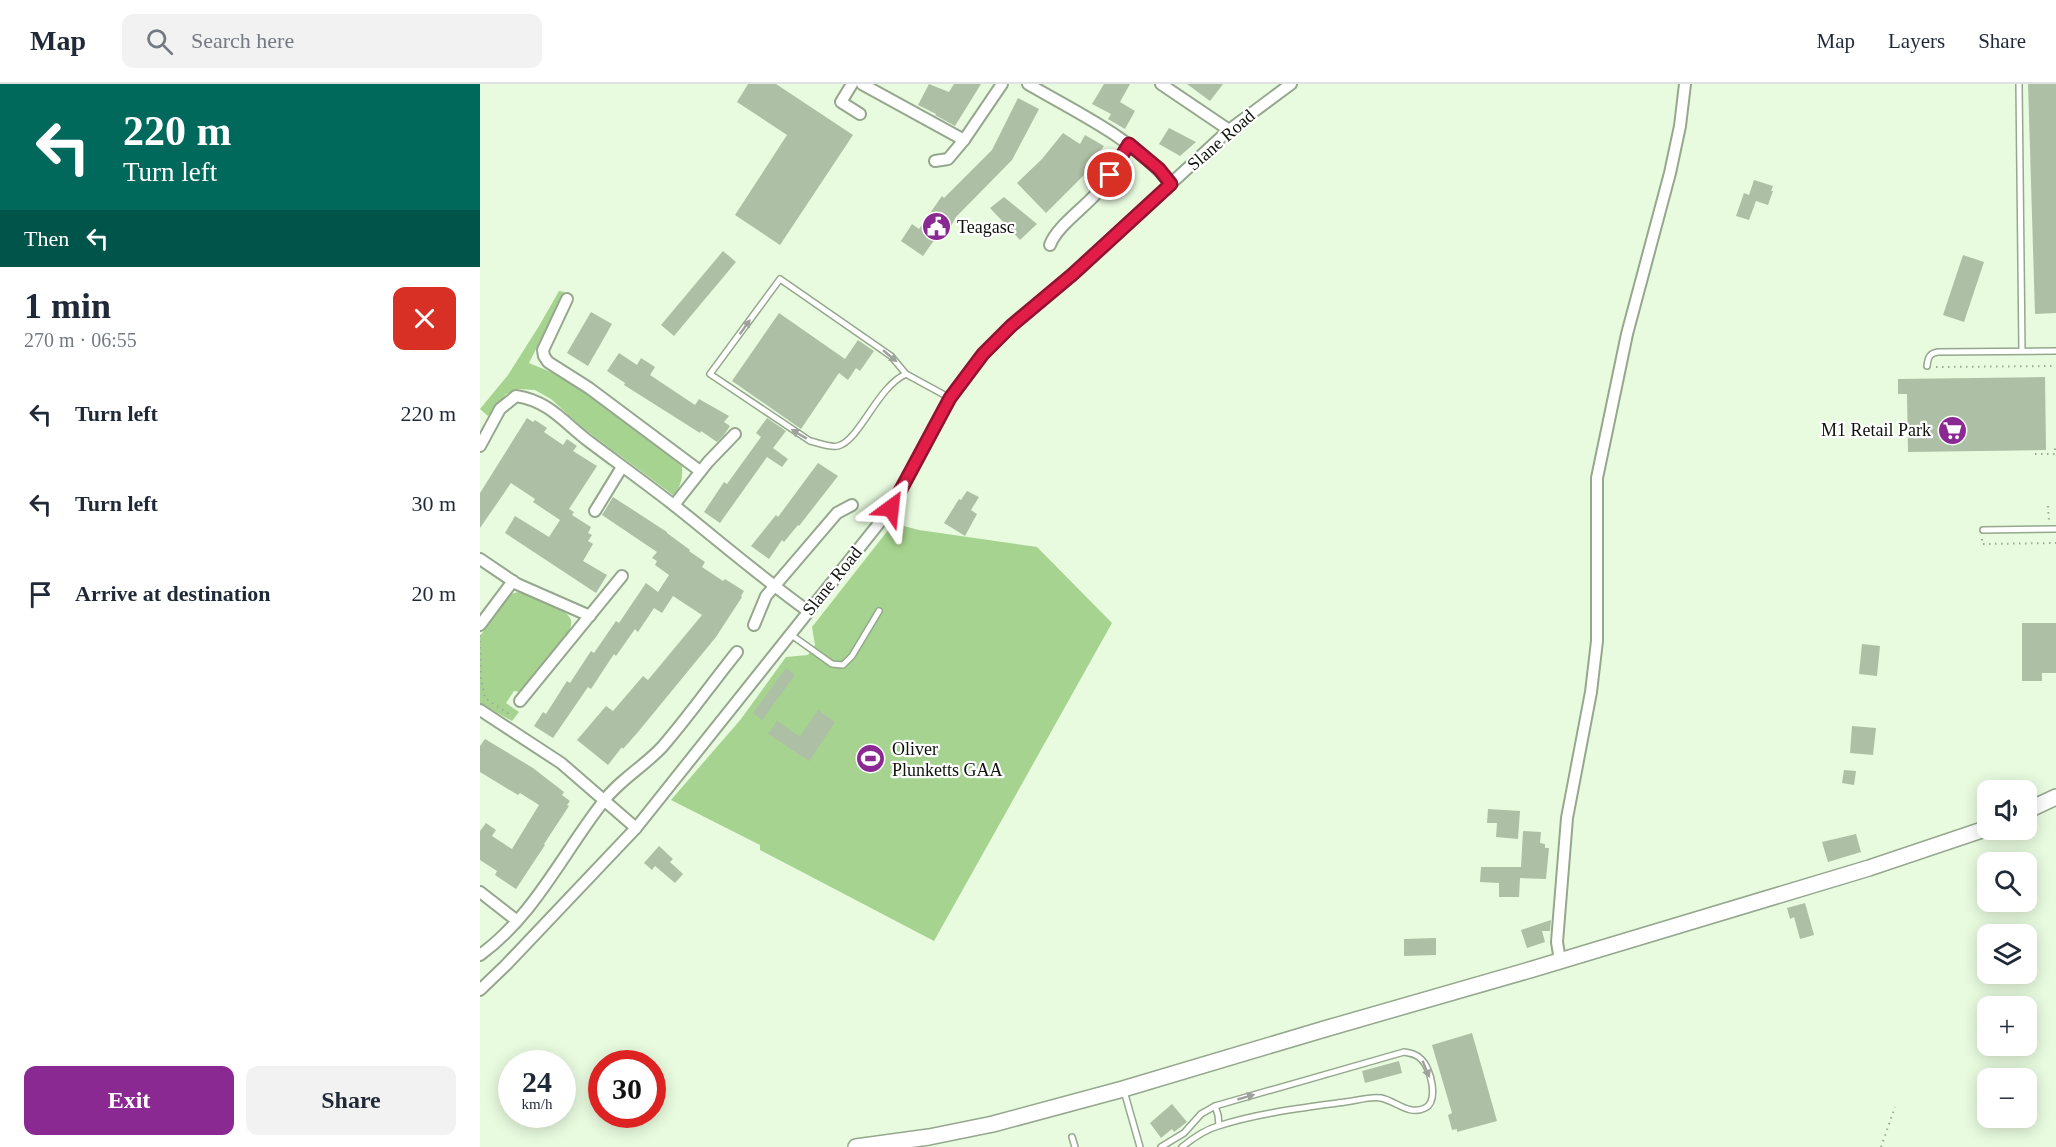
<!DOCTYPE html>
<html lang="en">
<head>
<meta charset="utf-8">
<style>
  body { margin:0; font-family:"Times New Roman",serif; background:#f2f2f3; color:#1f2937; height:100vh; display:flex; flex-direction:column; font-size:22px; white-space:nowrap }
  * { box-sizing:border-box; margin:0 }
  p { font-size:20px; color:#747a83 }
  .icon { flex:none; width:33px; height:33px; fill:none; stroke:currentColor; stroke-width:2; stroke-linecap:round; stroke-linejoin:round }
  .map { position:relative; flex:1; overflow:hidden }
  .details { display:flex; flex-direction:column; background:#fff; width:480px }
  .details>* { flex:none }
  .banner { background:#00695c; color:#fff; overflow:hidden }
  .buttons { position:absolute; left:1497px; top:696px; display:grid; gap:12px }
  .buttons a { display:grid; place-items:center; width:60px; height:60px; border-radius:12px; background:#fff; box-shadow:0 3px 15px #0003; font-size:30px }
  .speed { position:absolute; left:18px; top:966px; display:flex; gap:12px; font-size:30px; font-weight:700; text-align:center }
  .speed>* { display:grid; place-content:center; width:78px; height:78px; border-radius:50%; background:#fff; box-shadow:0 3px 15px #0003; line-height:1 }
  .speed small { font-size:15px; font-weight:400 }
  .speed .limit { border:9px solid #d22; background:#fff; color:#111 }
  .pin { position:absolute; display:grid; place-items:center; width:51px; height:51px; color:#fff; margin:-26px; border:3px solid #fff; border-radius:50%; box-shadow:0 2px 6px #0007 }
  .me { position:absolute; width:66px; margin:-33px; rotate:30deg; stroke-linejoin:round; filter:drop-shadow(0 0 4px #0008) }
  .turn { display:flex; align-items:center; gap:21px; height:126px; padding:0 24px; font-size:27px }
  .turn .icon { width:78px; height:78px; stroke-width:2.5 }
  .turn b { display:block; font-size:42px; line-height:51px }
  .then { display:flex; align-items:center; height:57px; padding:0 24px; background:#0003; gap:12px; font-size:22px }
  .round { display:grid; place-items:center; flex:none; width:63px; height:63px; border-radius:12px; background:#f2f2f3 }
  .headline { display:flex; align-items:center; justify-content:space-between; height:102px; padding:0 24px }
  h1 { font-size:36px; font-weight:700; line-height:45px }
  .primary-button { display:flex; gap:12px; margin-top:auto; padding:12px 24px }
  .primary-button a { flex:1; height:69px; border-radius:12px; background:#8a2992; color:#fff; font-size:24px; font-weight:700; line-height:69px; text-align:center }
  .primary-button a+a { background:#f2f2f3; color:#1f2937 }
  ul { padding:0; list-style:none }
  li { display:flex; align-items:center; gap:18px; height:90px; padding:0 24px }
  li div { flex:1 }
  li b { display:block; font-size:22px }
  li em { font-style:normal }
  header { display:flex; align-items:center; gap:36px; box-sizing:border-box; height:84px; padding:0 30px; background:#fff; border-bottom:2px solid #e0e1e3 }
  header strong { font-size:28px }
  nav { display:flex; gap:33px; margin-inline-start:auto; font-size:21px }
  .search { width:420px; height:54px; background:#f2f2f3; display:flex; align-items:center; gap:15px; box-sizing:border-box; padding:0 21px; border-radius:12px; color:#747a83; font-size:22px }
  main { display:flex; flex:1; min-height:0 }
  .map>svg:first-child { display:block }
</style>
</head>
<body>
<header>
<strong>Map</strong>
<div class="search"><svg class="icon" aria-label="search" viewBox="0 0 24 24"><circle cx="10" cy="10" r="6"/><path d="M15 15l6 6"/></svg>Search here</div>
<nav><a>Map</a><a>Layers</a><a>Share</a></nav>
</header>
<main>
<section class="details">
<div class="banner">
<div class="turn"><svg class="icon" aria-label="left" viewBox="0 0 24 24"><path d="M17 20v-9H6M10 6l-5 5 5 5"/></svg><div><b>220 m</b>Turn left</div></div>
<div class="then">Then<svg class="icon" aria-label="left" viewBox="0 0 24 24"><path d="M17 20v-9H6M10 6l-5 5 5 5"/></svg></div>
</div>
<div class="headline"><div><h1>1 min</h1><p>270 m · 06:55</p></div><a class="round" style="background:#d93025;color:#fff"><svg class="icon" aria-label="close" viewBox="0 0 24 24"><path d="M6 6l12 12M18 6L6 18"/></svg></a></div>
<ul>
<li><svg class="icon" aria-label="left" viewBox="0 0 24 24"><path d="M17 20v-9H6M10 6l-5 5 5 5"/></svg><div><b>Turn left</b></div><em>220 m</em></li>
<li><svg class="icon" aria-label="left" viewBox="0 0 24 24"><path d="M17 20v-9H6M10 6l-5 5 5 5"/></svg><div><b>Turn left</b></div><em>30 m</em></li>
<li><svg class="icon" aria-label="arrive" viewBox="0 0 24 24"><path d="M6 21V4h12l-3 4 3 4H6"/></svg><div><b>Arrive at destination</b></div><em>20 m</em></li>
</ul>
<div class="primary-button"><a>Exit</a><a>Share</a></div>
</section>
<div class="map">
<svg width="1576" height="1063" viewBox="0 0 1576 1063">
  <rect width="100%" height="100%" fill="#e8fbdf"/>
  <g fill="#a6d38f">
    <path d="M79,207l6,1 -36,71 34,14 29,19 90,70c1,11 -1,22 -9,29l-90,-67 -32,-29 -16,-9 -17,-1 -12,5 -18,22 -8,-7 28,-34 31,-49z"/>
    <polygon points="420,441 439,446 557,463 632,539 454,857 280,766 280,761 191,716 261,635 306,573 328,571 335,561 332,543 409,445"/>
    <path d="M38,508c12,3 50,16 53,28 5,15 -40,59 -51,72l-6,-1 -8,12 13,9 -7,9 -32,-18v-67l31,-42z"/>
  </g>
  <g fill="#adbfa4">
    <polygon points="268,0 296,0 373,51 300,161 255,131 307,51 257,18"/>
    <polygon points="449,0 469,8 474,0 501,0 475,42 455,31 456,30 438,21"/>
    <polygon points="624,0 650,0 640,18 655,27 645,45 628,35 631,30 612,20"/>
    <polygon points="707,0 743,0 730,17"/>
    <polygon points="1548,0 1576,0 1576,229 1555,230"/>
    <polygon points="538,14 559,25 532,76 476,133 470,144 467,142 459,153 457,152 443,172 421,157 432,140 439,145 462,112 464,114 512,66"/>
    <polygon points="689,44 716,58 700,72 679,60"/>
    <polygon points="583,49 600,60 605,51 624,62 604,91 566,129 537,99 562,75"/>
    <polygon points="1274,96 1293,102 1291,107 1293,107 1288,121 1276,117 1269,136 1256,132 1264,109 1269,111"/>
    <polygon points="524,113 557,140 540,156 510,124"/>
    <polygon points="243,167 256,178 194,252 181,241"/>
    <polygon points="1483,171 1504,178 1484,238 1463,231"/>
    <polygon points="111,228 132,240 108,282 87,269"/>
    <polygon points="299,229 365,275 378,256 394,267 380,287 376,284 368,296 359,289 321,345 252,297"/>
    <polygon points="139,269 157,281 161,274 175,283 170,291 215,321 219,315 249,332 244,338 250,342 244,351 237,358 221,347 220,349 144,301 145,299 127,287"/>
    <polygon points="1565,293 1566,366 1428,368 1427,310 1418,310 1418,295"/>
    <polygon points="47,334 53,338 55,336 67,344 64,348 83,361 87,355 97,362 93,367 117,382 89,425 94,428 92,431 111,443 108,449 112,451 108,457 113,460 103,477 127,491 116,509 25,449 35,432 69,453 80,436 53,418 55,415 31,399 0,444 0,409"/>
    <polygon points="287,334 306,347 293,364 308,375 302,383 287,373 240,439 224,428 244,398 247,400 281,353 276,349"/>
    <polygon points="338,379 358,392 319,442 318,441 304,458 302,456 289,475 271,462 296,431 298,433"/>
    <polygon points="487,407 499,413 491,426 497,430 485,452 464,439 479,415 481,416"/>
    <polygon points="133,413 187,448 187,449 210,466 209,467 225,478 222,483 243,497 245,495 264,507 261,512 262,513 236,553 158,648 143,665 142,663 128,681 97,656 126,622 133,627 163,592 168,596 222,531 193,512 182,529 174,524 158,548 155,545 136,572 134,570 111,605 108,603 73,654 54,642 63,628 66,630 87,597 90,599 111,567 114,569 136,537 139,539 166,499 178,508 189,491 175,481 177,477 172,474 177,468 122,431"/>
    <polygon points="1542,539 1576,539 1576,589 1562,589 1562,597 1542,597"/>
    <polygon points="1382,560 1400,562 1397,592 1379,590"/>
    <polygon points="306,584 315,591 282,636 273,629"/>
    <polygon points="338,626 355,638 329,677 288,650 297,637 320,653"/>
    <polygon points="1372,642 1396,644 1393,671 1370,669"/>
    <polygon points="5,655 53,684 84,708 82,711 90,717 87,721 89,722 64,760 65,761 36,805 15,791 17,787 0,776 0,747 6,739 16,746 12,752 32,765 59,721 40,709 38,711 0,688 0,662"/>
    <polygon points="1364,686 1376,687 1374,701 1362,699"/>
    <polygon points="1008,725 1040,727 1038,755 1016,753 1017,739 1007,739"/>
    <polygon points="1043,747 1061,748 1060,759 1065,760 1065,764 1069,764 1066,795 1040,794 1039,813 1019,813 1019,799 1000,798 1001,783 1041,783"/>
    <polygon points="1376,750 1381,768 1348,778 1342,758"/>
    <polygon points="179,762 193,775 190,778 203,790 195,799 175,782 172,786 164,779"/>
    <polygon points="1325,819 1334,851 1320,855 1314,833 1310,835 1307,824"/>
    <polygon points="1071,836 1070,847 1062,847 1065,858 1047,864 1041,846"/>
    <polygon points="956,854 956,871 924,872 924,855"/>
    <polygon points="992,949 1017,1037 977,1048 977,1045 972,1046 968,1031 972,1029 952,961"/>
    <polygon points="919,977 922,989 885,999 882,987"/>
    <polygon points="692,1020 707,1038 694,1048 692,1045 681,1054 670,1039"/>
  </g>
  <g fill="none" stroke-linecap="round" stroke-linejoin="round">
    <defs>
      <g id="lane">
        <polyline points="1539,0 1542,267"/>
        <path d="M1447,282c1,-9 3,-13 11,-14l118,-1"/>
        <path d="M426,290c-29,13 -46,66 -68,72 -8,2 -19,-3 -28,-5l-100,-67 70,-95 111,77 15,18 44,24"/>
        <polyline points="1503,446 1576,445"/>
        <polyline points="310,550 352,580 363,581 372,572 399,527"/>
        <polyline points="644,1007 660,1063"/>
        <polyline points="735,1022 738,1031 739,1041"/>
        <polyline points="592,1053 595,1063"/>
        <path d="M681,1063l23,-14 17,-19 14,-8 189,-54c7,1 12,2 17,7 10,9 18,42 4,49 -16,8 -29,-7 -44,-10 -10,-2 -26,3 -36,4 -43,6 -87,11 -127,24 -14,4 -25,12 -36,21"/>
      </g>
      <g id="street">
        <polyline points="372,0 361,18 380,30"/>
        <polyline points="382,0 484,56"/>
        <path d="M548,0c51,30 105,54 143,100"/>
        <polyline points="681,0 749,46"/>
        <polyline points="455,77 468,75 484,56 522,0"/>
        <path d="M570,161c6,-17 31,-35 44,-49 13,-16 25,-34 35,-52"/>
        <polyline points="87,215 63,266 64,272 68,278 109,304 220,387"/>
        <path d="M0,362l20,-37 16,-13c34,5 49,28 75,47 28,21 57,42 84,63 44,35 87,72 133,105"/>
        <polyline points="194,421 228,378 255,350"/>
        <polyline points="115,427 142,383"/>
        <polyline points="0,475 37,500 110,532"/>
        <polyline points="0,541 33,497"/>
        <polyline points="274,541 286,512 357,429 372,421"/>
        <polyline points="40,617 142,492"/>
        <polyline points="0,626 81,679 156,744"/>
        <polyline points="0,808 36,836"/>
        <path d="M0,871c54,-39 83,-102 123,-153 16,-22 42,-36 60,-56 26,-30 49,-63 74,-94"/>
        <polyline points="1080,877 1077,858 1087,734 1111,608 1117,557 1117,394 1147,250 1190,89 1200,42 1205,0"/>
        <polyline points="0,906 26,881 156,744 400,438 427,395 470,314 503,270 531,242 593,190 749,46 811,0"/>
      </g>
      <g id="secondary">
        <polyline points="1546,727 1576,713"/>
        <polyline points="376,1063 449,1053 513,1040 643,1005 848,944 1053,885 1389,784 1508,744"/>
      </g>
    </defs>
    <use href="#lane" stroke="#95a78d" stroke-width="8"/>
    <use href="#street" stroke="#95a78d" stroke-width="14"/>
    <use href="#secondary" stroke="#95a78d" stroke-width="18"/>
    <g stroke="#9dab96" stroke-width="2" stroke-dasharray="1.5 4.5" stroke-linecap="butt">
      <polyline points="1456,283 1576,282"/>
      <polyline points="1555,370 1575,370 1575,361"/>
      <polyline points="1568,422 1569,437"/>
      <polyline points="1502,455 1502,460 1576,459"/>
      <polyline points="0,551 1,595 5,614 32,632"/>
      <polyline points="1401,1063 1415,1023"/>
    </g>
    <use href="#lane" stroke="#fff" stroke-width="5"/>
    <use href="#street" stroke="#fff" stroke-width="10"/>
    <use href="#secondary" stroke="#fff" stroke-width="15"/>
  </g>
  <defs><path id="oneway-solid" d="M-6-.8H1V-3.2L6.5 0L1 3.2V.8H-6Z" transform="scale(1.5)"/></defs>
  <g fill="#9fa19d">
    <use href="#oneway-solid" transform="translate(265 243) rotate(-54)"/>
    <use href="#oneway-solid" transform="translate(410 272) rotate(40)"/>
    <use href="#oneway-solid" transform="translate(319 350) rotate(-149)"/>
    <use href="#oneway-solid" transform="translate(946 985) rotate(67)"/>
    <use href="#oneway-solid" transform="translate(766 1013) rotate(-16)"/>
  </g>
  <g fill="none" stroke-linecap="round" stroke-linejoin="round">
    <defs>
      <polyline id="route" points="411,424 470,314 503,270 531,242 593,190 691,100 679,85 649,60 630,91"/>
    </defs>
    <use href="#route" stroke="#92132f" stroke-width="15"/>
    <use href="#route" stroke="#e11d48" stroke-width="10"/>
  </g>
  <defs>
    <symbol id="civic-disc" viewBox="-11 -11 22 22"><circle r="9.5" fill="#8a2992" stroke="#fff"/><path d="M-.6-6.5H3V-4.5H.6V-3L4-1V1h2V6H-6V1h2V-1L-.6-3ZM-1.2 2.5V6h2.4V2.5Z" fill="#fff"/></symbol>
    <symbol id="supermarket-disc" viewBox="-11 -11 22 22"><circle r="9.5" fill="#8a2992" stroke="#fff"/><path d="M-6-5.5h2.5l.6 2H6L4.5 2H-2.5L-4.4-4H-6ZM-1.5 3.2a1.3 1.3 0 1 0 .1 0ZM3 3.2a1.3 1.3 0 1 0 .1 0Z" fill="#fff"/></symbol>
    <symbol id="stadium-disc" viewBox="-11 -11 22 22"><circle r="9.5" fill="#8a2992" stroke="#fff"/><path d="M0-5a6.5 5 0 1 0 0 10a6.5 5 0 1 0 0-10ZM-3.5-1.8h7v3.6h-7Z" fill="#fff"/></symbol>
  </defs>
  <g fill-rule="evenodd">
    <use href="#civic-disc" x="440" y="126" width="33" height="33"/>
    <use href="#supermarket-disc" x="1456" y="330" width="33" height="33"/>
    <use href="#stadium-disc" x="374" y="658" width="33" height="33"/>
  </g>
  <g text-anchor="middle" stroke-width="4.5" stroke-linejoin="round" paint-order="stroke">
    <g font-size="18" fill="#0e140b" stroke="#fff">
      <text transform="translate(741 56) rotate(-41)" y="6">Slane Road</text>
      <text transform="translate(352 497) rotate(-51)" y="6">Slane Road</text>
    </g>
    <g font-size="18" fill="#0e140b" stroke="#fff" text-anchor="start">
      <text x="477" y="149">Teagasc</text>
      <text x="1451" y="352" text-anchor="end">M1 Retail Park</text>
      <text x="412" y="671">Oliver<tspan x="412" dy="21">Plunketts GAA</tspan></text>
    </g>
  </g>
</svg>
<div class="buttons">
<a><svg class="icon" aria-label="sound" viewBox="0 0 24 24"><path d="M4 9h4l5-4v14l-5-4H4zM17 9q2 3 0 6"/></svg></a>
<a><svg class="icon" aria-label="search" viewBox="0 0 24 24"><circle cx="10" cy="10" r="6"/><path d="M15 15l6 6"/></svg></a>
<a><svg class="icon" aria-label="layers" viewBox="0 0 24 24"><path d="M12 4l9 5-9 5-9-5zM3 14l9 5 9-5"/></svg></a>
<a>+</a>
<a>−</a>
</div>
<div class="speed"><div>24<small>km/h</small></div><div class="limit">30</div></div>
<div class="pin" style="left:630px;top:91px;background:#d93025"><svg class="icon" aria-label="arrive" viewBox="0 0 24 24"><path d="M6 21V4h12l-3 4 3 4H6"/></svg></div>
<svg class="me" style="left:411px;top:424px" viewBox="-20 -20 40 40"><path d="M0-17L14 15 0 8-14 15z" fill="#e11d48" stroke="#fff" stroke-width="4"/></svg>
</div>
</main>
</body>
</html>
